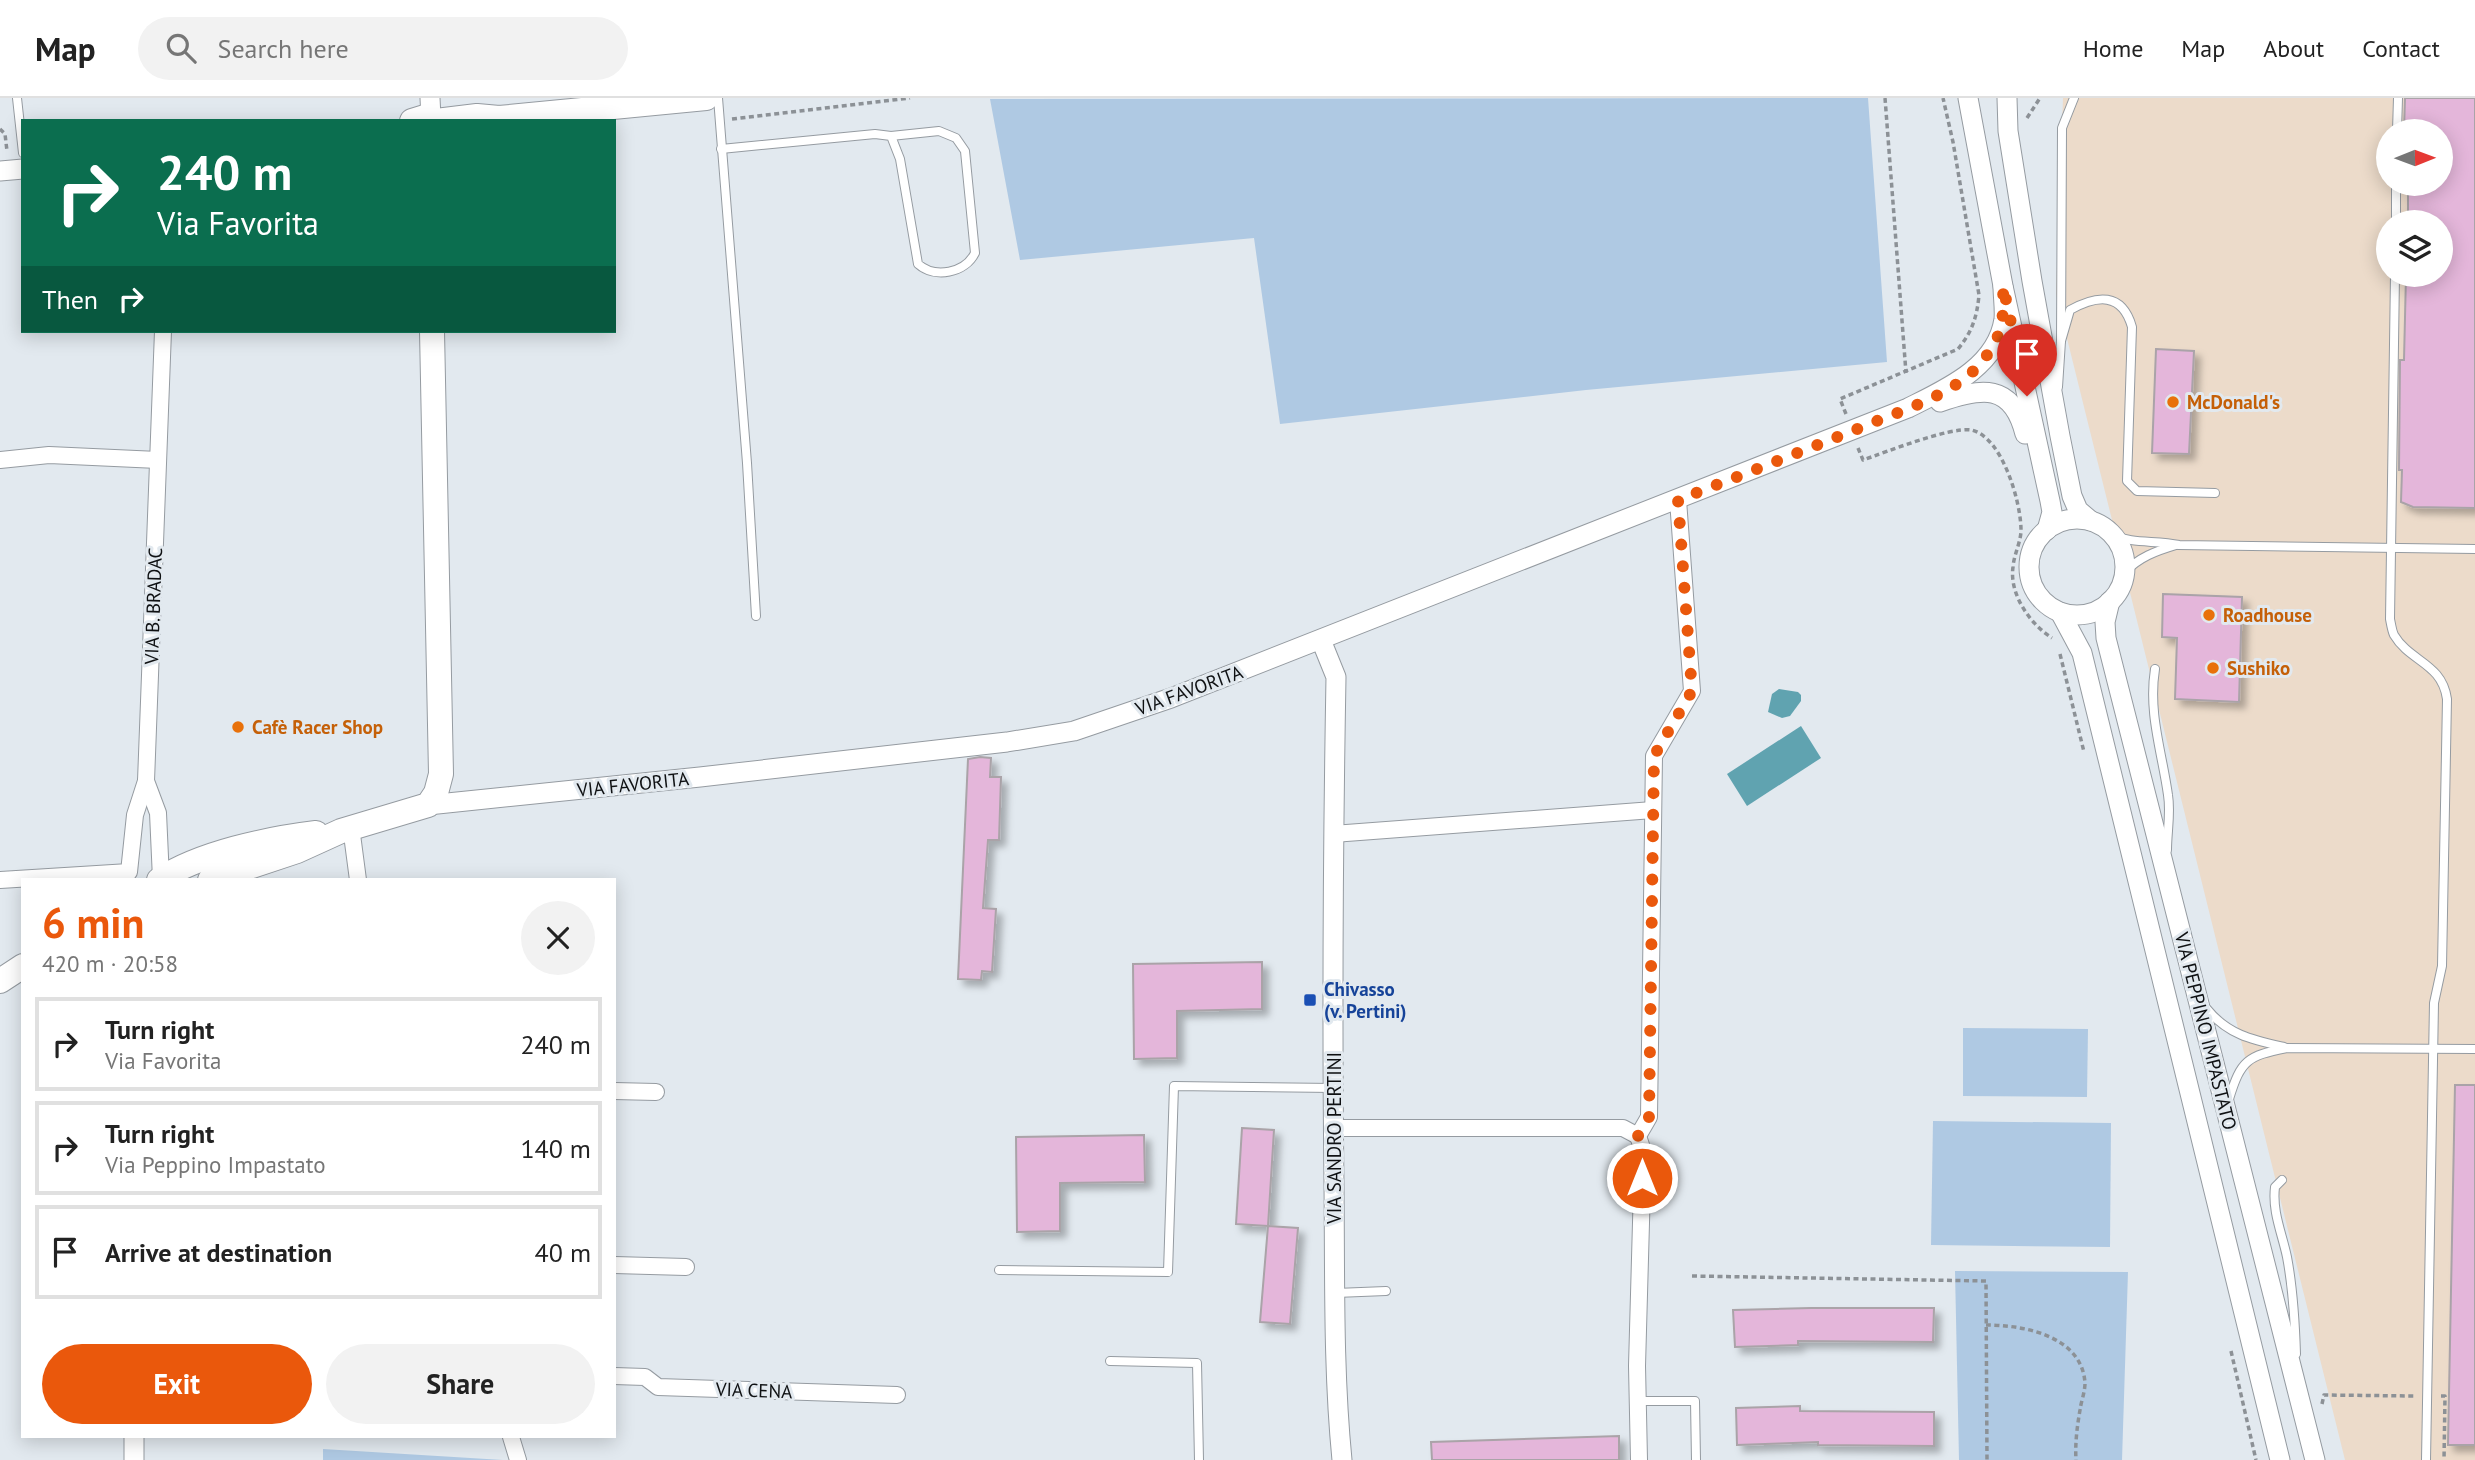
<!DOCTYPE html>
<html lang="en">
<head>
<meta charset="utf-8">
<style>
  body { margin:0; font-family:"PT Sans",sans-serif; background:#f2f2f2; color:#222; height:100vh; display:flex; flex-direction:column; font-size:26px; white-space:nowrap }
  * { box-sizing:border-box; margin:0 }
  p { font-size:23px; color:#767676 }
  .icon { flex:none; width:38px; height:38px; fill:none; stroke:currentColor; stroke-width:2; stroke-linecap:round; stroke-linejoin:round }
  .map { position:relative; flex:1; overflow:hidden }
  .details { position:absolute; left:21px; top:780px; width:595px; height:560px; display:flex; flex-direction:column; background:#fff; border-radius:0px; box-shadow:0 4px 18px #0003 }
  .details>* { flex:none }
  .guide { position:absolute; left:21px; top:21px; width:595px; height:214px; border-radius:0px; box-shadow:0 4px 18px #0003; background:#0b6e4f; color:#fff; overflow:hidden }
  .needle { width:46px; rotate:89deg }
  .tools { position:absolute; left:2376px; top:21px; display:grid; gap:14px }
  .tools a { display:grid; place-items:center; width:77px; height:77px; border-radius:50%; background:#fff; box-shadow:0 4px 18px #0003; font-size:35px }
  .pin { position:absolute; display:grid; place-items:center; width:60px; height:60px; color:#fff; margin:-72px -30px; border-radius:50% 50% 50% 0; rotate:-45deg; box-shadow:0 0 7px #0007 }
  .pin .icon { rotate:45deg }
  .me { position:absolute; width:77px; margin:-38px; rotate:0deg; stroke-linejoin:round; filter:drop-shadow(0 0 5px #0008) }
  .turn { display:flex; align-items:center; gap:24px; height:147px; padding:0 21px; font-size:32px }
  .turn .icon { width:91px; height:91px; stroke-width:2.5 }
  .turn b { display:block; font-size:49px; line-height:60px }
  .then { display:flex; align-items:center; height:66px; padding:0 21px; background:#0003; gap:14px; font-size:26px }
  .round { display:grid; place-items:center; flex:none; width:74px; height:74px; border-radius:37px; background:#f2f2f2 }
  .head { display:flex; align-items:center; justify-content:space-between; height:119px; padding:0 21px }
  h1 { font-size:42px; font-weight:700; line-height:52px; color:#ea580c }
  .primary-button { display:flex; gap:14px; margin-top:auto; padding:14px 21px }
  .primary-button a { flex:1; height:80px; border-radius:42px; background:#ea580c; color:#fff; font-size:28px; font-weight:700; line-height:80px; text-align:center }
  .primary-button a+a { background:#f2f2f2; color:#222 }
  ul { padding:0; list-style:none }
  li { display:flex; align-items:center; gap:21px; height:94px; margin:0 14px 10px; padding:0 7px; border:4px solid #e0e0e0; border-radius:0px }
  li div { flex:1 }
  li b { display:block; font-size:26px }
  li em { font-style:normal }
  header { display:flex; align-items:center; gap:42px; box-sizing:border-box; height:98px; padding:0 35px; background:#fff; border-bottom:2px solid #e0e0e0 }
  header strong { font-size:33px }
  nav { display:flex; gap:38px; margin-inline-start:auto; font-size:24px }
  .search { width:490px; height:63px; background:#f2f2f2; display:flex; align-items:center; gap:18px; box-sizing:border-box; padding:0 24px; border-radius:38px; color:#767676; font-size:26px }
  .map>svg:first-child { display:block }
</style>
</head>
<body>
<header>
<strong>Map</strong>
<div class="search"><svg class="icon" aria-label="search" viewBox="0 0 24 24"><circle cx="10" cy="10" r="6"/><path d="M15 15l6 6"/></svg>Search here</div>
<nav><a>Home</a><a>Map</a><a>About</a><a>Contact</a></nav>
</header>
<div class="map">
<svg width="2475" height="1362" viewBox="0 0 2475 1362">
  <defs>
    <filter id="shadow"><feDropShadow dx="6" dy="6" stdDeviation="3.5" flood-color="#0004"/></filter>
  </defs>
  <rect width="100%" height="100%" fill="#e2e9ef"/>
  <path fill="#ecdbca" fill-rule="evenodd" d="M2063,0h412v1362h-130l-289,-1166zM2389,33h52v53h-52zM2389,124h52v53h-52z"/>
  <g fill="#afc9e3">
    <polygon points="1868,0 1887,264 1586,292 1280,326 1254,140 1020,162 990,1"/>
    <polygon points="1963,930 2088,931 2087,999 1963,998"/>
    <polygon points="1933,1023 2111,1025 2110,1149 1931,1147"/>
    <polygon points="1955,1173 2128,1174 2122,1362 1959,1362"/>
    <polygon points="323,1351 503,1362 323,1362"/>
  </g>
  <g fill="#60a3b0">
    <polygon points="1779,591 1798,594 1801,597 1801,603 1790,618 1782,620 1768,614 1772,596"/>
    <polygon points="1801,628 1821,660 1747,708 1727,676"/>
  </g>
  <g fill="#e4b6da" stroke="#aaa3a8" stroke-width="2" filter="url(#shadow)">
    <polygon points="2405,0 2475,0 2475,410 2413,409 2401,404 2402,372 2399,372 2400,262 2404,262 2406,177 2441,177 2441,124 2408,124 2408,86 2441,86 2441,33 2404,33"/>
    <polygon points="2156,251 2194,253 2189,356 2152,355"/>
    <polygon points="2163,496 2242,499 2239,604 2175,601 2177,540 2162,539"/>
    <polygon points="980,659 991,660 990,679 1001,679 999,742 988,742 983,810 996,811 992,874 982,873 981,882 958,881 968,661"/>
    <polygon points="1262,864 1262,911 1177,913 1177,960 1134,961 1133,866"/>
    <polygon points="2455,987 2475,987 2475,1347 2448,1347"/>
    <polygon points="1242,1030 1274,1032 1268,1128 1236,1126"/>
    <polygon points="1144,1037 1145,1084 1060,1085 1060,1133 1017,1134 1016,1039"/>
    <polygon points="1268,1128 1298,1130 1290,1226 1260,1224"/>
    <polygon points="1811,1210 1934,1210 1933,1244 1798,1243 1798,1247 1735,1249 1733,1212"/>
    <polygon points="1800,1308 1800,1313 1934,1314 1934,1348 1818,1347 1818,1344 1737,1347 1736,1310"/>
    <polygon points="1619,1338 1619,1362 1432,1362 1431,1344"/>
  </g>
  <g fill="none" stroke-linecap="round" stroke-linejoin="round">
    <defs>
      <g id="service">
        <polyline points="17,0 23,55"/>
        <polyline points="718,0 747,365 756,518"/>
        <polyline points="2397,33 2398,0"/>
        <path d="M721,51l154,-15 16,2 9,23 18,105c17,15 47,9 57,-11l-10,-102 -9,-13 -17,-7 -48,5"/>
        <polyline points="2396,124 2396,86"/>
        <path d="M2395,177l-5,344c1,5 2,12 4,16 16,27 48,28 53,64l-5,267 -8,37 -8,457"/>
        <path d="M2061,243l9,-31c27,-15 52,-18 62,17l-5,154 10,10 78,2"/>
        <polyline points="2058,289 2061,243 2062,30 2074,0"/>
        <path d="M2112,437c21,9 44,5 67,10l296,4"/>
        <path d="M2124,475c15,-16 32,-22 52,-28"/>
        <path d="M2155,571c-7,44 7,83 13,126 3,18 -1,37 -1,55"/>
        <path d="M2207,911c21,26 46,31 77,38"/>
        <path d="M2229,1001c12,-39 18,-43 58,-51l188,1"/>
        <path d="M2282,1082l-7,7c-3,25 7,46 12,70 6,32 8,65 9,97"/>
        <polyline points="999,1172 1168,1174 1174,988 1334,990"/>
        <polyline points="1336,1195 1386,1193"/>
        <polyline points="1110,1263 1197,1265 1199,1362"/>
        <polyline points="1638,1303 1695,1303 1696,1362"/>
      </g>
      <g id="minor">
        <polyline points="0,362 49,357 158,362"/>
        <polyline points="351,729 358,782"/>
        <polyline points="1333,736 1653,712"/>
        <polyline points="161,781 158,715 146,683 163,233"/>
        <polyline points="0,782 129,774 135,717 146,683"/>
        <polyline points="614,993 656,994"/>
        <polyline points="1334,1030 1623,1030 1638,1038"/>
        <polyline points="614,1167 686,1169"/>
        <polyline points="614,1278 645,1279 658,1289 897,1297"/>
        <polyline points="511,1339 518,1362"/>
        <polyline points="1639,1362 1637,1268 1643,1053 1638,1038 1649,1019 1654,658 1692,593 1678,402"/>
      </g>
      <g id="tertiary">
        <polyline points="430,0 431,20"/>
        <polyline points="1968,0 2003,188 2050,403 2052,414 2047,432"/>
        <polyline points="2007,0 2008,33 2032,183 2060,338 2072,398 2078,412 2091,423"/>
        <polyline points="0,73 23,71"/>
        <path d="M1940,304c41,-14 72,-20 85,32"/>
        <circle cx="2077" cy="469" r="48"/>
        <polyline points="2110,503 2105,524 2106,540 2315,1362"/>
        <polyline points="2060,514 2082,555 2280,1362"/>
        <path d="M1321,542l15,37c-3,170 -4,339 -2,508 1,91 -1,184 8,275"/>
        <path d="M428,707l272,-28 307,-35 67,-11 97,-33 737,-290c38,-19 89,-41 96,-89 1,-10 -1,-22 -1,-33"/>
        <polyline points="134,1339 134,1362"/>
      </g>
      <g id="primary">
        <polyline points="412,23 425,19 436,23"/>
        <polyline points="436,23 477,18 499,20 706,0"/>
        <path d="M159,782c41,-27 108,-41 157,-47"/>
        <polyline points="210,782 297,753 341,733 428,707 436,695 441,676 432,233"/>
        <polyline points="0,883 23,868"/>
      </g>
    </defs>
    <use href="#service" stroke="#959ba1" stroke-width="10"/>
    <use href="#minor" stroke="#959ba1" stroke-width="18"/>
    <use href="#tertiary" stroke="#959ba1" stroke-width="21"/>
    <use href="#primary" stroke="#959ba1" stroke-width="26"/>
    <g stroke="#8c9196" stroke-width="3.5" stroke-dasharray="5 3.5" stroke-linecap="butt">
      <polyline points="1885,0 1906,275"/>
      <polyline points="2027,20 2040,0"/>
      <polyline points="732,21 910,0"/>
      <polyline points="0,31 5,36 7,53"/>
      <path d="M1846,316l-6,-15 118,-50c14,-17 19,-32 21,-54l-26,-153 -10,-44"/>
      <path d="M1858,350l5,12c23,-8 86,-33 108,-30 31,6 50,72 50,100 0,12 -7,24 -8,37 -4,27 17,57 39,71"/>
      <polyline points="2060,556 2084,654"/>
      <polyline points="1692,1178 1986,1183 1987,1362"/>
      <path d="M1986,1227c38,0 96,11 99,58 0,9 -4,19 -5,27 -3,17 -5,34 -4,50"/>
      <polyline points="2231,1253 2256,1362"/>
      <polyline points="2441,1298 2445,1298 2444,1362"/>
      <polyline points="2322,1306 2324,1297 2416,1298"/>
    </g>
    <use href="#service" stroke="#fff" stroke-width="8"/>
    <use href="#minor" stroke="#fff" stroke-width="16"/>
    <use href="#tertiary" stroke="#fff" stroke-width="19"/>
    <use href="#primary" stroke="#fff" stroke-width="24"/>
  </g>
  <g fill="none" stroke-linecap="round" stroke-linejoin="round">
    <path stroke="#ea580c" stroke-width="12" stroke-dasharray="0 21.6" d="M1642,1080v-34l-4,-8 11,-19 5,-361 38,-65 -14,-191c61,-24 123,-48 184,-73 36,-15 91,-32 117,-62 24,-28 25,-43 24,-79l24,110"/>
  </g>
  <g fill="#e8710a" stroke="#e2e9ef" stroke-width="2.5">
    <circle cx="2173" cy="304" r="7"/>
    <circle cx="2209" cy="517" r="7"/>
    <circle cx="2213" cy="570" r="7"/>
    <circle cx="238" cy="629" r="7"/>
  </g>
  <rect fill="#1a4fb4" stroke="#e2e9ef" stroke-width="2.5" x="1303" y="895" width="14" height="14" rx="3.5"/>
  <g text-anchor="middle" stroke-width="6" stroke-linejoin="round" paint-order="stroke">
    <g font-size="19" font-weight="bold" fill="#c56008" stroke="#e2e9ef" text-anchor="start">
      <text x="2187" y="311">McDonald's</text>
      <text x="2223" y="524">Roadhouse</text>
      <text x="2227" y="577">Sushiko</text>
      <text x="252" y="636">Cafè Racer Shop</text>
    </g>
    <g font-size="19" fill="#0f1113" stroke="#e2e9ef">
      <text transform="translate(153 508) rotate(-88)" y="7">VIA B. BRADAC</text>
      <text transform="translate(1189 592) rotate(-20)" y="7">VIA FAVORITA</text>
      <text transform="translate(633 686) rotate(-6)" y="7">VIA FAVORITA</text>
      <text transform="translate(2206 933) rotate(76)" y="7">VIA PEPPINO IMPASTATO</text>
      <text transform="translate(1334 1040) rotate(-90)" y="7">VIA SANDRO PERTINI</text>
      <text transform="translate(754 1292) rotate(2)" y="7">VIA CENA</text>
    </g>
    <g font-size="19" font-weight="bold" fill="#164399" stroke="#e2e9ef" text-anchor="start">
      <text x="1324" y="898">Chivasso<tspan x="1324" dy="22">(v. Pertini)</tspan></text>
    </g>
  </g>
</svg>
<div class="tools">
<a><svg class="needle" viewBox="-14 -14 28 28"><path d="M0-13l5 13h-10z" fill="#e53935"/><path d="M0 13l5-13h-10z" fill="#767676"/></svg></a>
<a><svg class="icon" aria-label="layers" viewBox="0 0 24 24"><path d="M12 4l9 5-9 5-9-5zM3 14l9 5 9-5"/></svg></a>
</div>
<div class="pin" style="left:2027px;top:298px;background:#d93025"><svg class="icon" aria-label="arrive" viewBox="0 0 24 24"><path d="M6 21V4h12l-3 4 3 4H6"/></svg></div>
<svg class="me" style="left:1642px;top:1080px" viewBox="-20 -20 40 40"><circle r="17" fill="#ea580c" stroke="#fff" stroke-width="3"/><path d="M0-11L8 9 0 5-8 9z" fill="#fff"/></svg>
<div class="guide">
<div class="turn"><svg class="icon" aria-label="right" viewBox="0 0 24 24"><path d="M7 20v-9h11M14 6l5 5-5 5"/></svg><div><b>240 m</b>Via Favorita</div></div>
<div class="then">Then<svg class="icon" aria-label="right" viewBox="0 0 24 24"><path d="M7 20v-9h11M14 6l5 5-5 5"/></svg></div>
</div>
<section class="details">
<div class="head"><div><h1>6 min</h1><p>420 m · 20:58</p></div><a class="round"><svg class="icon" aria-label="close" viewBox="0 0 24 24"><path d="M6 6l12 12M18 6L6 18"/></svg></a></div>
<ul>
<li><svg class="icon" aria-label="right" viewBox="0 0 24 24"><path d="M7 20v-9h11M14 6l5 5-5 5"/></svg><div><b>Turn right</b><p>Via Favorita</p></div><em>240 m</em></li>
<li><svg class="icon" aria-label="right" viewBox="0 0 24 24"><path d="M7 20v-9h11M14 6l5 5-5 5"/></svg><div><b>Turn right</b><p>Via Peppino Impastato</p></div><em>140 m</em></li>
<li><svg class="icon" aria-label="arrive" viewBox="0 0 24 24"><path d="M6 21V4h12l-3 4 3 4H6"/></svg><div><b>Arrive at destination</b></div><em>40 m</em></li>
</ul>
<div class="primary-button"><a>Exit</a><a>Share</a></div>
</section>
</div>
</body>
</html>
